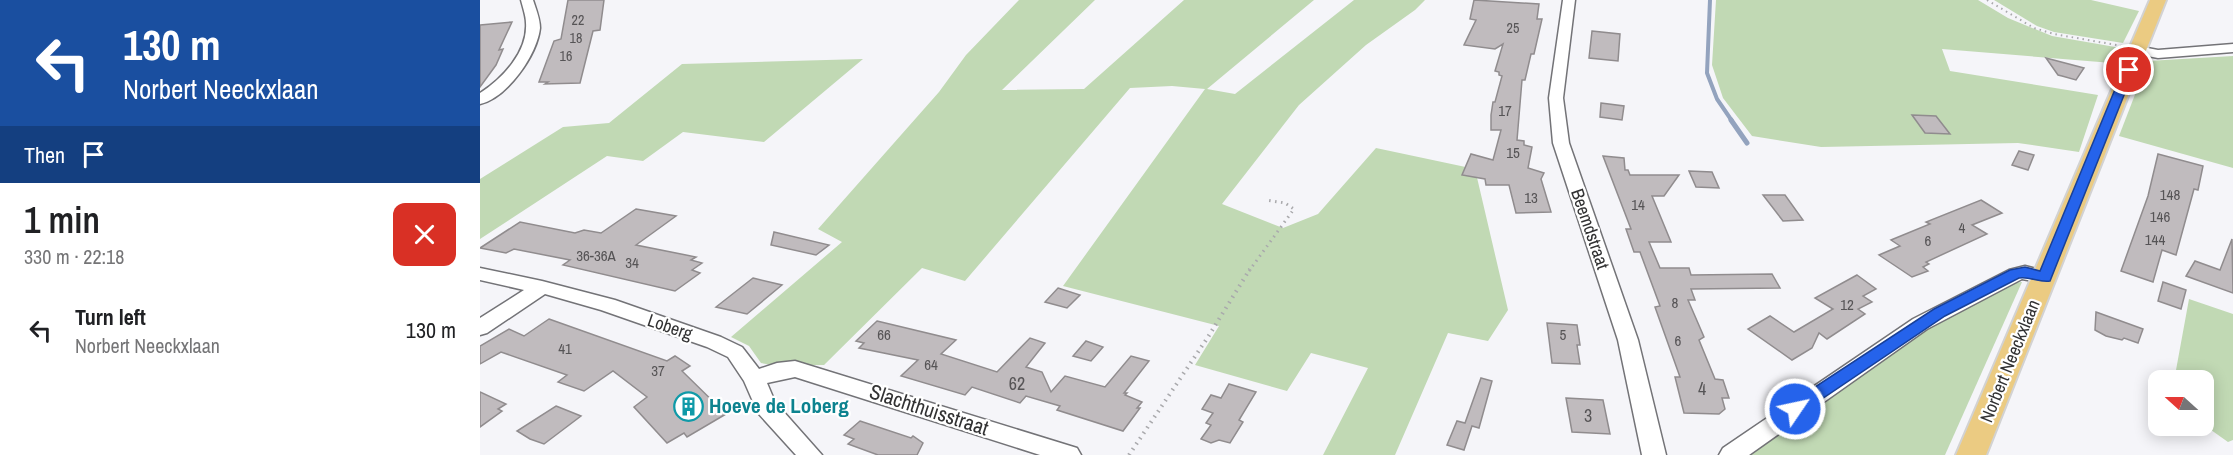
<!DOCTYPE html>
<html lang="en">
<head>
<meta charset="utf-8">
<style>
  body { margin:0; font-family:"Archivo Narrow",sans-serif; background:#f6f6f6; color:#202124; height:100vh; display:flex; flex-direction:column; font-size:22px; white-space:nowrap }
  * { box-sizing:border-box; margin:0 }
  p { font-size:20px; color:#757577 }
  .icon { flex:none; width:33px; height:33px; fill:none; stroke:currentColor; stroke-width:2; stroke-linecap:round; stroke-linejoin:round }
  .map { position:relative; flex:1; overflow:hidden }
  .details { display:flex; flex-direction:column; background:#fff; width:480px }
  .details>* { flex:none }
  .guide { background:#1a4fa0; color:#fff; overflow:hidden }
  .needle { width:39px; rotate:291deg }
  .buttons { position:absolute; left:1668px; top:370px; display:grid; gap:12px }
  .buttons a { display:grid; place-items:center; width:66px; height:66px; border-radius:12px; background:#fff; box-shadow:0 3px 15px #0003; font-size:30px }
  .pin { position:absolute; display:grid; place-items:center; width:51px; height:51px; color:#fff; margin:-26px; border:3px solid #fff; border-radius:50%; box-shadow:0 2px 6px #0007 }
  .me { position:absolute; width:66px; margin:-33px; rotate:56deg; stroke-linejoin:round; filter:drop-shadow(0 0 4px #0008) }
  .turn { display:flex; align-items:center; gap:21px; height:126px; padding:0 24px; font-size:27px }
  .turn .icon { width:78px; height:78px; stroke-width:2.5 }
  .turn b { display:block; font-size:42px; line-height:51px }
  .then { display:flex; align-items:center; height:57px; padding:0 24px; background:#0003; gap:12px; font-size:22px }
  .round { display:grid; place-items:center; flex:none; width:63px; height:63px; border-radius:12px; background:#f6f6f6 }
  .head { display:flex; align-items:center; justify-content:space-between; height:102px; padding:0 24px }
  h1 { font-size:36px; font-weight:600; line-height:45px }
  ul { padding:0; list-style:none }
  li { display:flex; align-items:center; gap:18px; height:90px; padding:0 24px }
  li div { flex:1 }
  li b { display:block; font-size:22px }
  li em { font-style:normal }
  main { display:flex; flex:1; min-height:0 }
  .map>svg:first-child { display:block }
</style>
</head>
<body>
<main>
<section class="details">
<div class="guide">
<div class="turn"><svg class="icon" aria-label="left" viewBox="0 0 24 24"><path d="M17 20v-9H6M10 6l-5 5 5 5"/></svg><div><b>130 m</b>Norbert Neeckxlaan</div></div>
<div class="then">Then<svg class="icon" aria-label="arrive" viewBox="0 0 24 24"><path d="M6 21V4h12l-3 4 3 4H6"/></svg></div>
</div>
<div class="head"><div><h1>1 min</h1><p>330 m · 22:18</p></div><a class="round" style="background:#d93025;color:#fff"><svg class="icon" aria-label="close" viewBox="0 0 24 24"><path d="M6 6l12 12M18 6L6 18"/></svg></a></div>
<ul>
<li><svg class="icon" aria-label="left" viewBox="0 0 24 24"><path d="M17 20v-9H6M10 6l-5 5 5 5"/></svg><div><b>Turn left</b><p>Norbert Neeckxlaan</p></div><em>130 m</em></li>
</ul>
</section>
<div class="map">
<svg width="1753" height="455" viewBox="0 0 1753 455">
  <rect width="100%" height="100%" fill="#f5f5f9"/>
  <g fill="#c1d9b4">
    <polygon points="539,0 615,0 522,90 604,89 704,0 834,0 727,89 755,94 874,0 945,0 935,10 886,45 819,105 742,204 803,228 838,214 896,148 995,169 1028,310 1008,341 968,333 915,455 843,455 888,368 831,353 807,391 715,365 739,326 583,286 725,89 692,86 650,88 485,281 442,268 344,365 291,365 281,363 269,346 251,337 362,242 338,229 459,92 486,55"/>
    <polygon points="1236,0 1498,0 1528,18 1572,36 1641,48 1632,63 1462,49 1470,71 1618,95 1599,152 1538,143 1341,147 1272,136 1243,98 1232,65"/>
    <polygon points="1514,0 1611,0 1659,11 1643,43 1574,32 1557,26"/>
    <polygon points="1753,56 1753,168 1639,136 1668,61"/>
    <polygon points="383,59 284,142 203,132 163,161 127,156 0,239 0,179 83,127 129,123 202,64"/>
    <polygon points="1542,282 1465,455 1263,455 1407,353 1528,283"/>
    <polygon points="1709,299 1753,314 1753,440 1748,442 1724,425 1724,381 1694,381"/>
  </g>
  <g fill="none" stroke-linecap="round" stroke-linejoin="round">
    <polyline stroke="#93a3be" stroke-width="4" points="1230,0 1227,73 1237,99 1252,121"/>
    <polyline stroke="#93a3be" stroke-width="5" points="1251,120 1267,143"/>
  </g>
  <g fill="#c0bbbe" stroke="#908c8e" stroke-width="1.5">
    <polygon points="88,0 124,0 120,30 113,31 100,83 65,84 68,82 59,82 74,41 81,39"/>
    <polygon points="994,0 1059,4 1057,19 1062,19 1054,54 1051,54 1045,80 1042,80 1037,140 1044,141 1044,145 1052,147 1048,168 1064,173 1061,179 1071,212 1036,213 1029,185 1006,185 1005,179 982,175 991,154 1013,160 1021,130 1011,130 1011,115 1013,102 1015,102 1022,76 1019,75 1019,72 1015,71 1023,44 1015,49 984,45 996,20 990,19"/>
    <polygon points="32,22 19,50 23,49 16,65 0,87 0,25"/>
    <polygon points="1112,31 1140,34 1138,61 1109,58"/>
    <polygon points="1566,58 1604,68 1596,80 1582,76 1578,75"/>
    <polygon points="1121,103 1144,106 1142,120 1120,117"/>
    <polygon points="1432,115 1456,116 1470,134 1445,133"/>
    <polygon points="1539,151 1554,155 1548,170 1532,165"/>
    <polygon points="1678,154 1723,166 1718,190 1714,189 1696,255 1682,250 1673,282 1641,271 1668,196"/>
    <polygon points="1123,156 1144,158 1145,170 1148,170 1150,175 1199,175 1184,196 1172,196 1191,242 1169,242 1180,268 1209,268 1211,275 1292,274 1300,288 1211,289 1215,300 1208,300 1224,337 1219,340 1235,379 1243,380 1249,398 1242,398 1245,409 1239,414 1204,413 1195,377 1200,377 1175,307 1180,306 1160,252 1154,252 1146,229 1151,229"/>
    <polygon points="1209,171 1232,172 1239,188 1216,187"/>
    <polygon points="1283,195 1305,195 1323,220 1303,221"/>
    <polygon points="1501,200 1522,213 1492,225 1507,234 1446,262 1449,264 1443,267 1448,271 1432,277 1399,255 1420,246 1411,240 1450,224 1446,222"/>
    <polygon points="156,209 196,216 156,245 216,257 211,260 222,263 212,270 220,273 195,291 83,265 90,260 34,249 26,253 0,248 40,222 95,233 104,230 121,233"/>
    <polygon points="294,232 349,245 336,255 291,245"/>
    <polygon points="1752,239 1753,293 1706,276 1715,261 1740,270"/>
    <polygon points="1377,275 1396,289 1383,296 1392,302 1378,309 1385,314 1347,339 1339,333 1332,348 1312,360 1268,329 1290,316 1314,332 1353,309 1335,298"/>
    <polygon points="273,278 302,285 267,314 236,307"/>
    <polygon points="1683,282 1706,290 1701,309 1678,301"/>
    <polygon points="578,288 600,295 587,308 565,302"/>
    <polygon points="1616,312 1663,329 1658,343 1644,338 1642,340 1626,336 1615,330"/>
    <polygon points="69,319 187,361 195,356 210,366 202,371 246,414 207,437 204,433 187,443 154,407 167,397 133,371 104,391 78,382 87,375 21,352 0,364 0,346 29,329 44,336"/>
    <polygon points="397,321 476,340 461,354 517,372 550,338 565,343 546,367 562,372 571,392 585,376 625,387 651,356 669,361 644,393 647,393 645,395 662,402 657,408 660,408 643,431 577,410 580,406 546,396 540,403 492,387 485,395 421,376 438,360 379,348 384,343 376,341"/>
    <polygon points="1067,323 1097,325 1100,345 1097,345 1100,364 1072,363"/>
    <polygon points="606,341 623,347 611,361 593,356"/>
    <polygon points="1001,378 1012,381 999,428 992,426 984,450 967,445 977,421 985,423"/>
    <polygon points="749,384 776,392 759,420 763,422 750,443 739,440 731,443 721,439 731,425 726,423 733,413 722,409 731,395 741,398"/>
    <polygon points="0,392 26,404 18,409 22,411 0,427"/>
    <polygon points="1086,398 1123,400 1130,434 1092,432"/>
    <polygon points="76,406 101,416 64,444 50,439 37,431"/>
    <polygon points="380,421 431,438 433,436 443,443 437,455 398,455 368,444 374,439 364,435"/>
  </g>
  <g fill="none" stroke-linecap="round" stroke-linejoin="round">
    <defs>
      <g id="minor">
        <path d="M41,0h12c3,9 7,19 7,28 -3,27 -33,70 -60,76v-11c22,-14 48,-41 46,-70 0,-7 -3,-15 -5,-23z"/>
        <polygon points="1083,0 1095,0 1083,98 1089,143 1158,340 1186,455 1162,455 1138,340 1073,143 1069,98"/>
        <polygon points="1753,44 1753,52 1678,58 1652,53 1650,50 1657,46 1678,50"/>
        <polygon points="1545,266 1571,273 1574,277 1571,281 1564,283 1542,279 1447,329 1269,455 1239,455 1243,448 1433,319 1529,270"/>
        <polygon points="0,268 62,281 135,300 241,337 262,347 279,369 297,363 315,361 597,448 601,455 560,455 315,377 287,383 295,402 342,455 316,455 278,413 264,381 248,357 227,347 121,310 65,294 7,333 0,335 0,318 44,290 0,280"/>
      </g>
      <polygon id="major" points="1670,0 1686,0 1506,455 1476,455"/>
    </defs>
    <use href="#minor" stroke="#737377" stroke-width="3"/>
    <use href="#major" stroke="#d2d2d2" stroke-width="4"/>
    <polyline stroke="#a9a9ac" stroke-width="2" stroke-dasharray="1.5 4" stroke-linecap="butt" points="1507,0 1554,28 1574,34 1642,46"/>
    <polyline stroke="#a9a9ac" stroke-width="3" stroke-dasharray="1.5 4.5" stroke-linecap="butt" points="769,271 814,209 805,203 786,200"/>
    <polyline stroke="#a9a9ac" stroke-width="4" stroke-dasharray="1.5 5" stroke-linecap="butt" points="649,455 728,337 770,269"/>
    <use href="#minor" fill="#fff" fill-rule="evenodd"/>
    <use href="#major" fill="#ebcb82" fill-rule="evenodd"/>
  </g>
  <path fill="#2563eb" stroke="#184099" stroke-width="1.5" d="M1649,67l5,3 -84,211c-11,2 -20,-5 -31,-3l-74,38 -144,97 -6,2 -6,-2 -2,-4 2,-5 145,-95 76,-39 15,-3 15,4 83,-201z"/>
  <defs>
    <symbol id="building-ring" viewBox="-11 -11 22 22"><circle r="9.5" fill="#fff" stroke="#0f9aa8" stroke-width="1.5"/><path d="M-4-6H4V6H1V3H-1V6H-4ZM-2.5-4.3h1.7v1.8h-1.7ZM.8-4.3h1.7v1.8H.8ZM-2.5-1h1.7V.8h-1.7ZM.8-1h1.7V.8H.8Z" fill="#0f9aa8"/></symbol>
  </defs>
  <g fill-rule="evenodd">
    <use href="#building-ring" x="192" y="390" width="33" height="33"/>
  </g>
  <g text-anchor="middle" stroke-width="4.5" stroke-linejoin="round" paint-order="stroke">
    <g font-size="14" fill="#565456">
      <text x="98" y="25">22</text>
      <text x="1033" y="33">25</text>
      <text x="96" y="43">18</text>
      <text x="86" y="61">16</text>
    </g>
    <g font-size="15" fill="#565456">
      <text x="1025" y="116">17</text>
      <text x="1033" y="158">15</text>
      <text x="1690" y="200">148</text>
      <text x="1051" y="203">13</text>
      <text x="1158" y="210">14</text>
      <text x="1680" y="222">146</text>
      <text x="1482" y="233">4</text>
      <text x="1675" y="245">144</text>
      <text x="1448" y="246">6</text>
      <text x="116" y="261">36-36A</text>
      <text x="152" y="268">34</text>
      <text x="1195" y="308">8</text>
      <text x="1367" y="310">12</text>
      <text x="404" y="340">66</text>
      <text x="1083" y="340">5</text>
      <text x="1198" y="346">6</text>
      <text x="85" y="354">41</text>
      <text x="451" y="370">64</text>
      <text x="178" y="376">37</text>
    </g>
    <g font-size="18" fill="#323233" stroke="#fff">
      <text transform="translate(1110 229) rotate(71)" y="6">Beemdstraat</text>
      <text transform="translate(190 327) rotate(19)" y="6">Loberg</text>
      <text transform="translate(1530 361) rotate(-68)" y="6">Norbert Neeckxlaan</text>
    </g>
    <g font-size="18" fill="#565456">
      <text x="537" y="390">62</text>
      <text x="1222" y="395">4</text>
      <text x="1108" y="422">3</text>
    </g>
    <g font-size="21" font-weight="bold" fill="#0d838f" stroke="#fff" text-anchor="start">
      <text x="229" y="413">Hoeve de Loberg</text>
    </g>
    <g font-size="21" fill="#323233" stroke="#fff">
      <text transform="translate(449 410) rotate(18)" y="7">Slachthuisstraat</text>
    </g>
  </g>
</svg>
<div class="buttons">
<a><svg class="needle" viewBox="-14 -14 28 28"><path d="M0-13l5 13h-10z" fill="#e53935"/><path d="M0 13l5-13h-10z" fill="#757577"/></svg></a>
</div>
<div class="pin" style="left:1649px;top:70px;background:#d93025"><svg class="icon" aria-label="arrive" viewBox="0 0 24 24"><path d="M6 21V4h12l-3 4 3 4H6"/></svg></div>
<svg class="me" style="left:1315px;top:409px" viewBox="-20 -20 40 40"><circle r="17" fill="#2563eb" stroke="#fff" stroke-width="3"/><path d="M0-11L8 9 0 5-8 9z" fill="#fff"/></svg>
</div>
</main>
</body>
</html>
